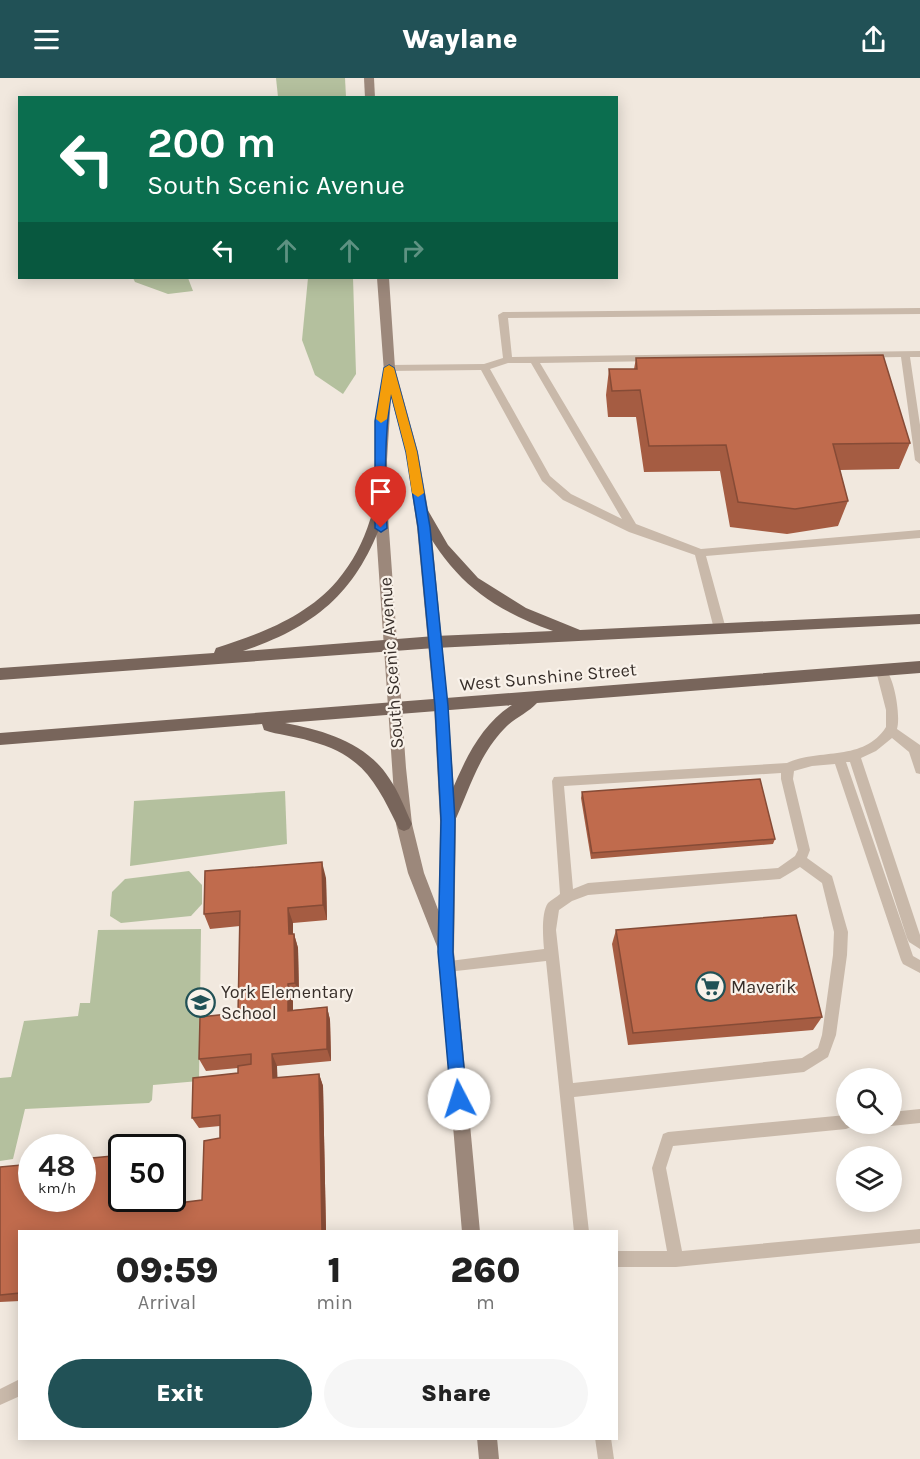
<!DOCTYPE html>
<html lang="en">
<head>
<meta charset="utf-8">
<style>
  body { margin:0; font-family:Karla,sans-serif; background:#f6f6f6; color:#222; height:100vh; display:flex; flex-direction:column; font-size:22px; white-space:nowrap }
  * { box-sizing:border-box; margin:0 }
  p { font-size:20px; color:#767676 }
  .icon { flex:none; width:33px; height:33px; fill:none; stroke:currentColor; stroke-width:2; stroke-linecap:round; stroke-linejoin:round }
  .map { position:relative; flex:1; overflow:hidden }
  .details { position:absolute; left:18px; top:1152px; width:600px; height:210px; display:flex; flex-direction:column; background:#fff; border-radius:0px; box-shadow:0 3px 15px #0003 }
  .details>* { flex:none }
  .hud { position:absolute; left:18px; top:18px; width:600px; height:183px; border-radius:0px; box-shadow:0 3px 15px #0003; background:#0b6e4f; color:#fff; overflow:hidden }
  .fabs { position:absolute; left:836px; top:990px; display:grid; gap:12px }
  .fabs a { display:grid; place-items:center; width:66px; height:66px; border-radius:50%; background:#fff; box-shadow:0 3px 15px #0003; font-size:30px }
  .speed { position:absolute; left:18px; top:1056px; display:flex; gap:12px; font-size:30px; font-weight:700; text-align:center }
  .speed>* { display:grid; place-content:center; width:78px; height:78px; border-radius:50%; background:#fff; box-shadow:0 3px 15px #0003; line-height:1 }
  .speed small { font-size:15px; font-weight:400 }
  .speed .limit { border:3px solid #111; border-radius:9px; background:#fff; color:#111 }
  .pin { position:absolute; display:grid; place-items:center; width:51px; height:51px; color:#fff; margin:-62px -26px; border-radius:50% 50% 50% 0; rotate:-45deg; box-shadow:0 0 6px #0007 }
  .pin .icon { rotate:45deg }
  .me { position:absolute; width:66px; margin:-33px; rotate:355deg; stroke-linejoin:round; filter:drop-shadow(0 0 4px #0008) }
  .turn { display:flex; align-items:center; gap:21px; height:126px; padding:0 30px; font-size:27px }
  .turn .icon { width:78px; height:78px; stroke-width:2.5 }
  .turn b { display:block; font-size:42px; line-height:51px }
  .lanes { display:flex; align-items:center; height:57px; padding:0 30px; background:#0003; justify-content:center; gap:30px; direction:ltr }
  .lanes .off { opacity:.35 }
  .eta { display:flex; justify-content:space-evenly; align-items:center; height:102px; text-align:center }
  .eta b { font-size:36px; font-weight:800; line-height:42px }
  .primary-button { display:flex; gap:12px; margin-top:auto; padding:12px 30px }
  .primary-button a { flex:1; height:69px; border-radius:36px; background:#215156; color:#fff; font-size:24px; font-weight:800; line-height:69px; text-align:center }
  .primary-button a+a { background:#f6f6f6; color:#222 }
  header { display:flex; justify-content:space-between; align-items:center; height:78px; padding:0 30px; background:#215156; color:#fff; font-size:27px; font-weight:800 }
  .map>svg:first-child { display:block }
</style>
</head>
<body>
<header><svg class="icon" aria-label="menu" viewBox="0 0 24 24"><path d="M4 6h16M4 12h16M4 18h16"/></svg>Waylane<svg class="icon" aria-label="share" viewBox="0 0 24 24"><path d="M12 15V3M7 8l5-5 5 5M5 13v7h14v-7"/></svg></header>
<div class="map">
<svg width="920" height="1381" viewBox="0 0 920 1381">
  <rect width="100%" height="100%" fill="#f1e8de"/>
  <g fill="#b4c09e">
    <polygon points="276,0 345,0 346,19 278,19"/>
    <polygon points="133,200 188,200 193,213 168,216 135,204"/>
    <polygon points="308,200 353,200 356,296 343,316 315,297 302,262"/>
    <polygon points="285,713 287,766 130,788 134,723"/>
    <polygon points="189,793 202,807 202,826 191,838 121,845 110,838 112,814 125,801"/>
    <polygon points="201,851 199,1003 153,1007 152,1022 149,1025 25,1031 13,1081 0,1083 0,1000 11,999 24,943 78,938 80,925 90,925 98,852"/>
  </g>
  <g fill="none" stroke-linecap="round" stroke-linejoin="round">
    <g fill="#c9b9aa" fill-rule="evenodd">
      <path d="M920,230v6l-412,4 4,39 408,-6v6h-10l10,68v39l-5,-4 -14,-103 -361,6 96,161 65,25 219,-19v8l-214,18 20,73 -6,4 -6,-4 -19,-74 -66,-23 -66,-32 -21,-19 -61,-111 -92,1 -5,-3 5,-3 95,-1 19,-6 -5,-43 5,-3zM508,285h23l91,156 -51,-25 -21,-18 -60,-107z"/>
      <path d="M882,588c12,6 19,50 15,63l23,16v29l-4,-1 -7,-21 -17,-14 -16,13 -15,7 59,177v14l-11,-7 -2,-4 -57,-176h-4l67,194 7,4v13l-17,-9 -2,-4 -66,-196 -23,2 -18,5 -1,8 17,71 -3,8 25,18 16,56 -1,23 -11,80 -8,22 -24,15 -230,25 15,135h-15l-28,-271 -99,11 -5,-2 -2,-4 2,-4 102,-13c-1,-12 -3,-36 4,-46 3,-3 9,-6 12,-9l-8,-113 2,-4 233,-14c33,-15 77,-1 99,-36v-17l-10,-39zM781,695v6l17,71 -3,6 -17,12 -190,15 -15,6 -9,-103zM800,789l22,16 12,49 -1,23 -11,80 -4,13 -16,10 -229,25 -17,-153 3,-20 13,-9 16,-6 192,-16z"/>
      <polygon points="920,1031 920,1045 891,1048 886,1046 891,1046 891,1034"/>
      <polygon points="846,1037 846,1046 853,1046 851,1049 846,1051 673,1068 666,1090 682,1173 920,1151 920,1165 676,1189 616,1189 616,1173 667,1173 652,1090 663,1056 668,1054"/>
      <polygon points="20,1301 20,1318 0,1327 0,1311"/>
      <polygon points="595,1360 611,1360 614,1381 598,1381"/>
    </g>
    <g fill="#9c887b" fill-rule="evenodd">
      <polygon points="364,0 374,0 375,20 365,20"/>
      <path d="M377,200h12l6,90 23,84 13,75 17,179 8,114 -2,132 26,280h-18l-24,-283 -30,-76 -12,-49 -21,-308 1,-84 8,-60zM391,319l15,55 11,75 17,179 6,114 -1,92 -15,-39 -12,-49 -6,-56 -18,-252 -1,-56z"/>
      <polygon points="477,1360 497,1360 499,1381 479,1381"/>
    </g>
    <g fill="#78655b" fill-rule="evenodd">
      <path d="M380,427l6,5c-26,78 -65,115 -143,141l192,-15 118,-5c-70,-25 -105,-56 -138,-121l6,-5 5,2 22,38 30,33 48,30 54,22 340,-16v10l-485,24 -435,32v-12l214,-15 2,-5c44,-14 90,-31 121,-67 16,-19 26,-39 33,-61 3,-7 3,-13 10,-15z"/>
      <path d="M920,583v12l-383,30c-9,10 -23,15 -33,26 -26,27 -35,62 -51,96l-5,2 -5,-2 -3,-5c17,-41 33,-90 72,-115l-227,18c38,7 82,20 104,55 10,14 16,31 23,46l-3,5 -5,2 -5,-2c-23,-47 -36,-74 -89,-88 -15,-5 -32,-6 -46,-11l-2,-6 -262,21v-12z"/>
    </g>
  </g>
  <g fill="#a55c42">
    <polygon points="636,280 910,365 899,391 840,392 848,423 838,448 787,456 730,449 720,393 644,394 636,339 608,339 606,317 609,291 634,291"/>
    <polygon points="582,714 775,761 773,766 591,781 581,720"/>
    <polygon points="326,800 327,842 293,845 293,856 294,856 298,870 299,918 293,919 293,932 327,929 330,942 331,983 277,988 277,1000 319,996 323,1008 326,1154 20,1154 20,1223 0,1224 0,1089 122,1120 163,1120 163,1127 202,1122 220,1060 220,1048 199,1050 192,1040 238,995 238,990 206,993 199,981 238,935 240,848 210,851 204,836"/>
    <polygon points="616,852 822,939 813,952 628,967 612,866"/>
  </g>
  <g fill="#864b36">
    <polygon points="322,784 326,800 327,842 323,827"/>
    <polygon points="288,830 293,845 293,871 289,856"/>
    <polygon points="294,856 298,870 299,918 295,905"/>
    <polygon points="288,906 293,919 293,946 288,933"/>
    <polygon points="327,929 330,942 331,983 327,971"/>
    <polygon points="272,976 277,988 278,1012 273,1000"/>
    <polygon points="319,996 323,1008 326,1154 322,1154"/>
    <polygon points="154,1120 163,1120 163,1136 154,1128"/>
  </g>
  <g fill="#c06b4d" stroke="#864b36" stroke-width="1.5">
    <polygon points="883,277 910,365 833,366 848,423 795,431 738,424 726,367 649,368 640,312 612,313 609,291 637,291 636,280"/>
    <polygon points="760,701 775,761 592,775 582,714"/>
    <polygon points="322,784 323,827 288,830 289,856 294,856 295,905 288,906 288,933 327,929 327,971 272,976 273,1000 319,996 322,1154 20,1154 20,1215 0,1217 0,1089 32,1086 32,1120 82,1120 82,1081 122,1077 122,1120 154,1120 154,1128 202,1122 204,1063 220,1060 220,1037 192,1040 193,1000 238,995 238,988 251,986 251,976 199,981 200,939 238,935 240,833 204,836 205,793"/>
    <polygon points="796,837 822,939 633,955 616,852"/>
  </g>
  <path fill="#1a73e8" stroke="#114b97" stroke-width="1.5" d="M389,287l5,3 23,84 13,75 18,179 7,114 -2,132 14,147 -2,5 -6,3 -6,-3 -2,-5 -13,-147 3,-132 -6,-114 -17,-179 -12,-75 -15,-58c-7,44 -6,89 -4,134l-6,4 -6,-4v-107l9,-53z"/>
  <polygon fill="#f59e0b" points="389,287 394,290 417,374 424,415 418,419 412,415 406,374 391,316 387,341 381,345 376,341 384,290"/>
  <defs>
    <symbol id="supermarket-ring" viewBox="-11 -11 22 22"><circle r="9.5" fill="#f9f2ea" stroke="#215156" stroke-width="1.5"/><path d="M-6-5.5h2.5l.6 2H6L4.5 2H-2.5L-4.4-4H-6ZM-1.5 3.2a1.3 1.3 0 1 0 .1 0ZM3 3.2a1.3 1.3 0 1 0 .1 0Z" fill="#215156"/></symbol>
    <symbol id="school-ring" viewBox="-11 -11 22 22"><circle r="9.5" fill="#f9f2ea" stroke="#215156" stroke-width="1.5"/><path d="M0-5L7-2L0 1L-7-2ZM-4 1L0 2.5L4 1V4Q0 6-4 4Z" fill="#215156"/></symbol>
  </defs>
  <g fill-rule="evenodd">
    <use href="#supermarket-ring" x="694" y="892" width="33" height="33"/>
    <use href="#school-ring" x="184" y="908" width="33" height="33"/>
  </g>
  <g text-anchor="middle" stroke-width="4.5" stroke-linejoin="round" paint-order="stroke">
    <g font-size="18" fill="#372e29" stroke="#f9f2ea">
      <text transform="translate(391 585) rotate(-94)" y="6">South Scenic Avenue</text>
      <text transform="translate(548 599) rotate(-5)" y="6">West Sunshine Street</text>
    </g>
    <g font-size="18" fill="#372e29" stroke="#f9f2ea" text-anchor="start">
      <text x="731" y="915">Maverik</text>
      <text x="221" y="920">York Elementary<tspan x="221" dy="21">School</tspan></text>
    </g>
  </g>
</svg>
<div class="fabs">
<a><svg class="icon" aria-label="search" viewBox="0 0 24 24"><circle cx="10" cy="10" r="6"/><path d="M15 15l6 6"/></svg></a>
<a><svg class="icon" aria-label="layers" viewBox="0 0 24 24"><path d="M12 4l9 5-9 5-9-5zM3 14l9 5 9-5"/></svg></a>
</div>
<div class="speed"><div>48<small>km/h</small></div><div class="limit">50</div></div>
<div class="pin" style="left:381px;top:450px;background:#d93025"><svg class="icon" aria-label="arrive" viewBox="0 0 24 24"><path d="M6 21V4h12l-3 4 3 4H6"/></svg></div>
<svg class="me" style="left:459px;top:1021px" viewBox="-20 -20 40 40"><circle r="19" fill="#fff"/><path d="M0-13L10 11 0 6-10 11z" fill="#1a73e8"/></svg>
<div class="hud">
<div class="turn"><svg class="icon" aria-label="left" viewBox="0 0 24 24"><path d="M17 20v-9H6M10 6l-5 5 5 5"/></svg><div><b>200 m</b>South Scenic Avenue</div></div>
<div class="lanes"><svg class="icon" aria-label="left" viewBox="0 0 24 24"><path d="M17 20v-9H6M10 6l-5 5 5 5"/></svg><svg class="icon off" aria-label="ahead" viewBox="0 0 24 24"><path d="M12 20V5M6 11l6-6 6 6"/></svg><svg class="icon off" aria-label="ahead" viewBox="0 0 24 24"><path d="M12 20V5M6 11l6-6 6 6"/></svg><svg class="icon off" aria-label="right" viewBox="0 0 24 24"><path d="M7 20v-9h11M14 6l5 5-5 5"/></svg></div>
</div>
<section class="details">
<div class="eta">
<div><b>09:59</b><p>Arrival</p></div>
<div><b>1</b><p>min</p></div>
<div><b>260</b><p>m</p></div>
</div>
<div class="primary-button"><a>Exit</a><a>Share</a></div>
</section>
</div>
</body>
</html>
